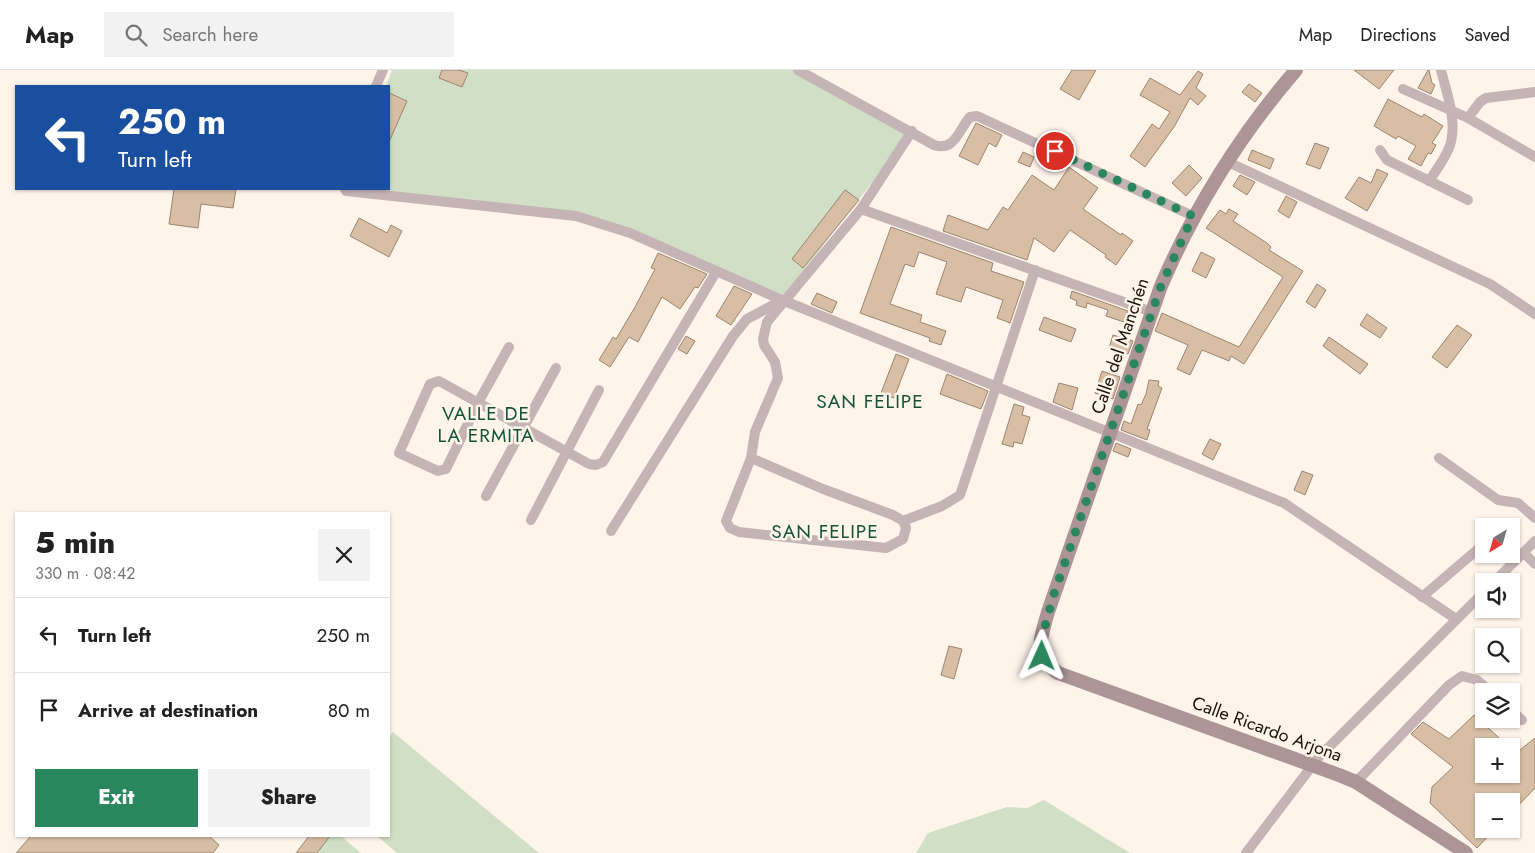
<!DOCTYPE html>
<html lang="en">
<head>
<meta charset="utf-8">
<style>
  body { margin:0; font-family:Jost,sans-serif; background:#f2f2f2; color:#222; height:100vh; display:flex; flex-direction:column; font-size:19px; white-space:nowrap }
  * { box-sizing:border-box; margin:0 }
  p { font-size:16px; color:#767676 }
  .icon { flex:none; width:28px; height:28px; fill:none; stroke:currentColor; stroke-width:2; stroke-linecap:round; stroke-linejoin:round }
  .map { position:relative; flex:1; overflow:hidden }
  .details { position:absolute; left:15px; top:442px; width:375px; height:325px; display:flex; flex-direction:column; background:#fff; border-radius:0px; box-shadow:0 1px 4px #0004 }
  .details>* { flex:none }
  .hud { position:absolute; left:15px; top:15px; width:375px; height:105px; border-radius:0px; box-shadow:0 1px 4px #0004; background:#1a4fa0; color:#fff; overflow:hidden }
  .needle { width:32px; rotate:217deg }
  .buttons { position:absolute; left:1475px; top:448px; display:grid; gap:10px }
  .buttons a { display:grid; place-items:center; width:45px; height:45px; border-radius:0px; background:#fff; box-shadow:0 1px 4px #0004; font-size:25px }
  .pin { position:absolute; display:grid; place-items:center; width:42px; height:42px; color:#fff; margin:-21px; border:2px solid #fff; border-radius:50%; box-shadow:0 1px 5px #0007 }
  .me { position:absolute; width:55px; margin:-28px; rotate:1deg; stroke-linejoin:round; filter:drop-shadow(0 0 4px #0008) }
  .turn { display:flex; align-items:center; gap:18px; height:105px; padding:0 20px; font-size:22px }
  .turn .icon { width:65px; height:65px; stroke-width:2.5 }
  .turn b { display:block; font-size:35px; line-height:42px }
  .round { display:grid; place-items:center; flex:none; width:52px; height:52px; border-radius:0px; background:#f2f2f2 }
  .overview { display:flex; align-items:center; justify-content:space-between; height:85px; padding:0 20px }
  h1 { font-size:30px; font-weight:800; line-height:38px }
  .button { display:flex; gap:10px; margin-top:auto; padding:10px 20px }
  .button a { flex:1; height:58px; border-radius:0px; background:#2a865c; color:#fff; font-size:20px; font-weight:800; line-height:58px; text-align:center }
  .button a+a { background:#f2f2f2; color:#222 }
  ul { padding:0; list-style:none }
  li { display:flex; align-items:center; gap:15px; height:75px; padding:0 20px; border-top:1px solid #e0e0e0 }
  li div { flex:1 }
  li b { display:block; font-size:19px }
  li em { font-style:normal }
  header { display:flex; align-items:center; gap:30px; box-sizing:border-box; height:70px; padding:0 25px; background:#fff; border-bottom:1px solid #e0e0e0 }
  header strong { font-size:24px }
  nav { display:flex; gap:28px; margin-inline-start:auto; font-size:18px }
  .search { width:350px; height:45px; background:#f2f2f2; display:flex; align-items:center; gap:12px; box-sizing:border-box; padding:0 18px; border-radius:0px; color:#767676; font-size:19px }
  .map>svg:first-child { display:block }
</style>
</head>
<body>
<header>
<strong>Map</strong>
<div class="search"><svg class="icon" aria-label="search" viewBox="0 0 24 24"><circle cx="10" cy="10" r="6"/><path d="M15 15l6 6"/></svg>Search here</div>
<nav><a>Map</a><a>Directions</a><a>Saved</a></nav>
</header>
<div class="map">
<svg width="1535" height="783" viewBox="0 0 1535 783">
  <rect width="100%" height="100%" fill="#fff4ea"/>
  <g fill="#d1dfc7">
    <polygon points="392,0 792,0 906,60 894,84 782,229 575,143 349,119 389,119 389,16 386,16"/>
    <polygon points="393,662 539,783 397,783 377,766 389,766 389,667"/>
    <polygon points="1044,730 1130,783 916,783 928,763 1007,737 1027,738"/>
    <polygon points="327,766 341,766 361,783 308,783"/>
  </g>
  <g fill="#d7bea5" stroke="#9c856e">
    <polygon points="442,0 459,0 468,3 462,17 439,8"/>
    <polygon points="1072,0 1096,0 1079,30 1060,19"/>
    <polygon points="1354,0 1394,0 1379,19"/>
    <polygon points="1428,0 1429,0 1432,13 1435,15 1431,24 1418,18"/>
    <polygon points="1198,1 1203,4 1196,18 1206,26 1198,35 1190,28 1174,57 1145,97 1130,86 1152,54 1159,59 1170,42 1140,25 1150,8 1180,25"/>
    <polygon points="1249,14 1262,23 1255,32 1242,22"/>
    <polygon points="389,23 407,31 389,72"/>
    <polygon points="1388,29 1422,47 1424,44 1443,56 1432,73 1436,75 1431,84 1428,83 1421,96 1408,89 1416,76 1398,66 1396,69 1374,56"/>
    <polygon points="976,53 1002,65 996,77 989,73 978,95 959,86"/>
    <polygon points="1315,73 1329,78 1320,99 1306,94"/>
    <polygon points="1252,80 1274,89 1270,99 1248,90"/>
    <polygon points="1023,82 1034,87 1030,97 1018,92"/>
    <polygon points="1189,95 1202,108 1186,126 1172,113"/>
    <polygon points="1069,97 1098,118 1083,139 1121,165 1122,163 1133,171 1116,195 1105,187 1106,185 1070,160 1054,182 1034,168 1027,190 943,161 948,145 988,160 1003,137 1008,140 1032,105 1054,120"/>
    <polygon points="1377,99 1388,104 1367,141 1345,128 1359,107 1371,113"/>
    <polygon points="1240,105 1255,112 1247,125 1233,116"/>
    <polygon points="174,119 236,119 233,138 201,134 198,158 169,154"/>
    <polygon points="845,120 859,130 803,198 792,189"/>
    <polygon points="1286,126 1297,132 1289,148 1278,141"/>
    <polygon points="1229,139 1238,144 1233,151 1267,173 1271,177 1269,180 1303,201 1244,294 1231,286 1229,291 1202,280 1190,305 1177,299 1188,275 1155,261 1162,243 1239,277 1283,207 1206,158 1220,140 1226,144"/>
    <polygon points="359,148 387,163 391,155 402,161 389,187 350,166"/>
    <polygon points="891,157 993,193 991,201 1024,212 1010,253 997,248 1003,230 966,217 961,232 936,224 947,192 919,182 914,197 905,194 890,234 922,245 920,252 946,261 941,275 929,271 930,268 860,243"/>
    <polygon points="1201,182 1215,189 1206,208 1192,201"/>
    <polygon points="658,183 707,204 698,218 695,217 680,239 662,227 638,272 629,267 610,297 599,290 613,267 616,269 635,237 655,199 651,198"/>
    <polygon points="1317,214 1326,220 1315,238 1306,232"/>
    <polygon points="734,216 752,224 731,255 716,246"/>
    <polygon points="1072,221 1128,241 1124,252 1106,246 1108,240 1087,233 1086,238 1076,235 1077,231 1070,228"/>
    <polygon points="817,223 837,232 832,243 811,234"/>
    <polygon points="1367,244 1387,258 1380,268 1360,255"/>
    <polygon points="1044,247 1076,259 1071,272 1039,260"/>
    <polygon points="1457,255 1472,265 1447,298 1432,287"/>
    <polygon points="1113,265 1133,271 1128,284 1109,278"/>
    <polygon points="686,266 695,271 687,284 678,279"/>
    <polygon points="1329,267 1368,294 1360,304 1323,276"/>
    <polygon points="896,284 909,289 894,328 881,323"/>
    <polygon points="1102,301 1120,307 1113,329 1095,323"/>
    <polygon points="947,304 988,321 981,339 940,324"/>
    <polygon points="1149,310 1159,311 1158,316 1162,318 1147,359 1150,360 1147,370 1121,360 1124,351 1131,354 1138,334 1141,335 1146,324"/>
    <polygon points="1059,313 1078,318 1072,340 1053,332"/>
    <polygon points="1014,334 1024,337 1022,345 1030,347 1022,374 1014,372 1013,377 1002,374"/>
    <polygon points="1210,369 1221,374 1213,390 1202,384"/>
    <polygon points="1116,373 1131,379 1128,387 1113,381"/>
    <polygon points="1302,401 1313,405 1305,425 1294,420"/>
    <polygon points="949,576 962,579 954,609 941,605"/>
    <polygon points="1474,645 1508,676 1484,676 1484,704 1511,704 1511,687 1535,668 1535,718 1511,743 1511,731 1484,731 1484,759 1495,759 1477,778 1430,733 1432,717 1453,697 1411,664 1423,652 1449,669"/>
    <polygon points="31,766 209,766 219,775 213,783 16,783"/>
    <polygon points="309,766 330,766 317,783 296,783"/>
  </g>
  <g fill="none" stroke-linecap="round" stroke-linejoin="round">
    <g stroke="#c5b4b6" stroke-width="10">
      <path d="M798,0l136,75c21,7 25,-16 36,-28l7,-1 216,100"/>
      <polyline points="376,16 383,0"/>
      <polyline points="1403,19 1468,48 1535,87"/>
      <polyline points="1468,48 1480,32 1486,28 1535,22"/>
      <polyline points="1380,80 1387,90 1468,130"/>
      <polyline points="1228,92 1490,214 1535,244"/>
      <path d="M1429,111c8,-12 22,-30 23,-45 3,-22 -6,-45 -11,-66"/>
      <polyline points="345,119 346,121 576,146 630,163 782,230 1284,433 1456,549"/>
      <polyline points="861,139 1152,242"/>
      <polyline points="509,277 479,331 446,399 438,401 399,383 430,314 439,311 589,394 596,395 603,392 716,202"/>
      <polyline points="751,388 823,419 893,445 903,451 906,458 903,469 886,478 739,462 730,458 726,451 751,388 755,362 778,308 775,292 764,275 763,269 767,252 861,139 912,61"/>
      <polyline points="1439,388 1498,430 1518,433 1535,448"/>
      <polyline points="486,426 556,298"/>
      <polyline points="531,450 599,320"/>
      <polyline points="903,451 942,436 960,425 1035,200"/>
      <polyline points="611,461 733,266 747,249 779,232"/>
      <polyline points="1524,483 1535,494"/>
      <polyline points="1495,511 1535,471"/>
      <polyline points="1422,527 1484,474"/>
      <polyline points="1511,640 1522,650"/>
      <polyline points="1356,712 1449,615 1462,606 1477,610 1490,621"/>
      <polyline points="1246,783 1318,688 1484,522"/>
    </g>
    <path stroke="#ac9497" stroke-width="14" d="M1296,0c-55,64 -102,139 -135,216l-113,326c-7,26 -16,43 10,61l281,102 17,7 110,71"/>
  </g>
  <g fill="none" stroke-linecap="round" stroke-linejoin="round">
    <polyline stroke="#2a865c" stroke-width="9" stroke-dasharray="0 16.2" points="1042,586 1040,574 1054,524 1161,216 1193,146 1055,81"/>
  </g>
  <g text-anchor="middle" stroke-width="5" stroke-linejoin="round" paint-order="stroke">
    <g font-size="18" fill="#1b1209" stroke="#fff4ea">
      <text transform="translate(1120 276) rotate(-71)" y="6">Calle del Manchén</text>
      <text transform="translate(1267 659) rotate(20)" y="6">Calle Ricardo Arjona</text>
    </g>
    <g font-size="19" letter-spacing="1" fill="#125336" stroke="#fff4ea">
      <text x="870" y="338">SAN FELIPE</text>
      <text x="486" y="350">VALLE DE<tspan x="486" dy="22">LA ERMITA</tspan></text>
      <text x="825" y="468">SAN FELIPE</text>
    </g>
  </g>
</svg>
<div class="buttons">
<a><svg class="needle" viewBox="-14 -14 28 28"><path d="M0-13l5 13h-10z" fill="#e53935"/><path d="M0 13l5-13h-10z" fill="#767676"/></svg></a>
<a><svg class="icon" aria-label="sound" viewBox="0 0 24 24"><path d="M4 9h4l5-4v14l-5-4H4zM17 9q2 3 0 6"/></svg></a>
<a><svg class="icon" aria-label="search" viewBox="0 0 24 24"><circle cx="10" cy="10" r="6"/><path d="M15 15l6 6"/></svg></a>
<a><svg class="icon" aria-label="layers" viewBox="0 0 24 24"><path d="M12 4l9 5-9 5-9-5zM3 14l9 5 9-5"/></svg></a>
<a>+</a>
<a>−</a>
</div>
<div class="pin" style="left:1055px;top:81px;background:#d93025"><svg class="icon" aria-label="arrive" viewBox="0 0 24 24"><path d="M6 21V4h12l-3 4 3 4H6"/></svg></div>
<svg class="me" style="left:1042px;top:586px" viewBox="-20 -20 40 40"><path d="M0-17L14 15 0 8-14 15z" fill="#2a865c" stroke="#fff" stroke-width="4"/></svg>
<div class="hud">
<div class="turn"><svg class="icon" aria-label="left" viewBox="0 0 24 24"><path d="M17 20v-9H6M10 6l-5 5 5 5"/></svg><div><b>250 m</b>Turn left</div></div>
</div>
<section class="details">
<div class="overview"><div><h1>5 min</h1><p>330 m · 08:42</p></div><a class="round"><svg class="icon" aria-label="close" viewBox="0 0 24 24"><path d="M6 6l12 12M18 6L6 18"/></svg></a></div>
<ul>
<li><svg class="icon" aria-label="left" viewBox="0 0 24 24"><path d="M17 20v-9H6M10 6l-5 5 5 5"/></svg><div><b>Turn left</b></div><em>250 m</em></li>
<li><svg class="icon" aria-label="arrive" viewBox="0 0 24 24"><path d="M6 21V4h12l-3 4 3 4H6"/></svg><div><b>Arrive at destination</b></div><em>80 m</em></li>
</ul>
<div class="button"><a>Exit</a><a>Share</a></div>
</section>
</div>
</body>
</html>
